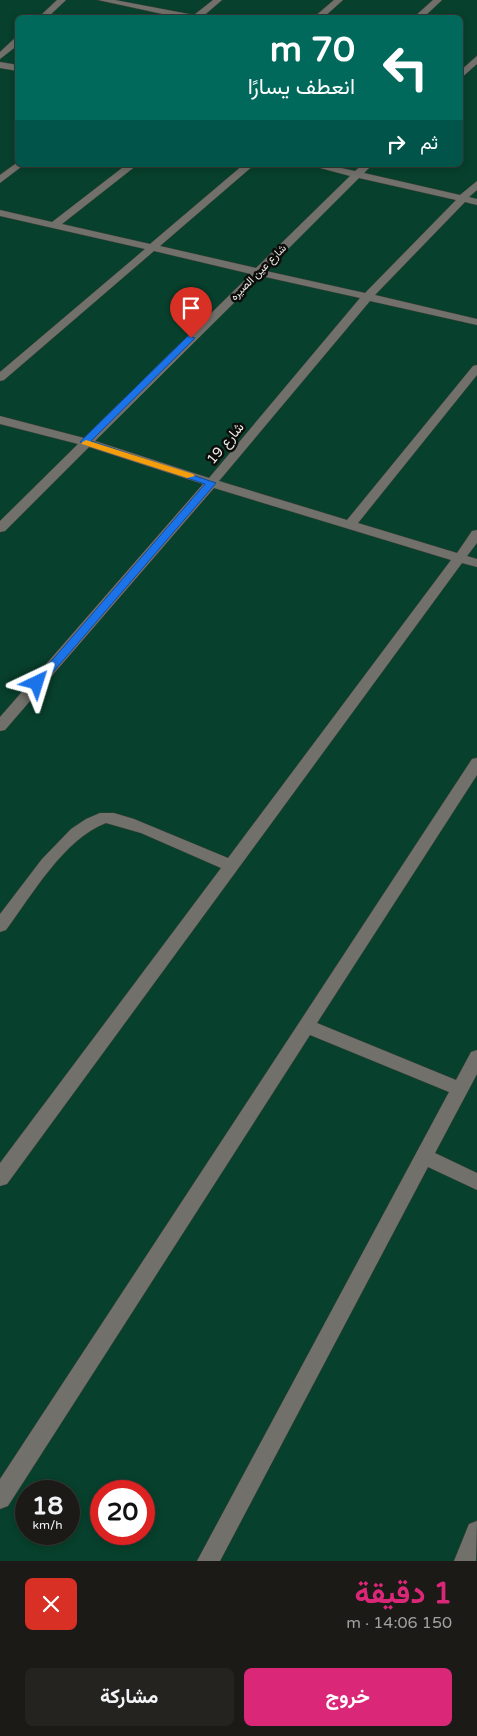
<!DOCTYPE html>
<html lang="ar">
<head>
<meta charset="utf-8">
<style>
  body { margin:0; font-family:"Varela Round",Vazirmatn,sans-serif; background:#24231f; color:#f1f3f6; direction:rtl; height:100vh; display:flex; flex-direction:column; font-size:19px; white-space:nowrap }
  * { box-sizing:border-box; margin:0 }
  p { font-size:16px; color:#a0a1a1 }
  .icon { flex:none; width:28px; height:28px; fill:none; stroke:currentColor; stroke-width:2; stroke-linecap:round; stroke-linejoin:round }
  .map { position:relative; height:1561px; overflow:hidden; direction:ltr }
  .details { display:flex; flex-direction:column; background:#1b1a16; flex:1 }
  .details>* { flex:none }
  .banner { position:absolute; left:15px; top:15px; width:448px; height:152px; border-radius:8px; box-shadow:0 2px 8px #0003,0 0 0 1px #393835; direction:rtl; background:#00695c; color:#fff; overflow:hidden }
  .speed { position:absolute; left:15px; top:1480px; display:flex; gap:10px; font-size:25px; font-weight:700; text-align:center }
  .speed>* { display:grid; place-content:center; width:65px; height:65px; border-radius:50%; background:#1b1a16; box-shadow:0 2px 8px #0003,0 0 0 1px #393835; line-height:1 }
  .speed small { font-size:12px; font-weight:400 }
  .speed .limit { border:8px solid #d22; background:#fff; color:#111 }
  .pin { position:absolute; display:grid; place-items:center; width:42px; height:42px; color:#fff; margin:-51px -21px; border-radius:50% 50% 50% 0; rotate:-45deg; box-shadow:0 0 5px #0007 }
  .pin .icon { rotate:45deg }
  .me { position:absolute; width:55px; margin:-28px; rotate:41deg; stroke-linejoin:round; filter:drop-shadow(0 0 4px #0008) }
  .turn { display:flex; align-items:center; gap:18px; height:105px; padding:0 25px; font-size:22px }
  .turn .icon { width:65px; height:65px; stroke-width:2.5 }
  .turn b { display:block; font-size:35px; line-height:42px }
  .then { display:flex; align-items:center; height:48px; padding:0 25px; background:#0003; gap:10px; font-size:19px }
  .round { display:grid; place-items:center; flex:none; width:52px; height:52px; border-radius:8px; background:#24231f }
  .headline { display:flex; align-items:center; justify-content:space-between; height:85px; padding:0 25px }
  h1 { font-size:30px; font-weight:700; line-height:38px; color:#db2777 }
  .primary-button { display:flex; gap:10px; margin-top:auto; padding:10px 25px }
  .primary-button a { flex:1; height:58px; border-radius:8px; background:#db2777; color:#fff; font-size:20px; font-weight:700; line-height:58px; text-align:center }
  .primary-button a+a { background:#24231f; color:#f1f3f6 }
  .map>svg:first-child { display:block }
</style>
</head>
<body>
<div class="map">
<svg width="477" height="1561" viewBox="0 0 477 1561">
  <rect width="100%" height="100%" fill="#24231e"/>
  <path fill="#07402c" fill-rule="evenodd" d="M0,0h477v1561h-477zM18,18h442v147h-442zM26,1491h43v43h-43zM101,1491h43v43h-43z"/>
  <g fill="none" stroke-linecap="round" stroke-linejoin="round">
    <defs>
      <g id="lane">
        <polygon points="57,0 66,0 47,18 38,18"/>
        <polygon points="98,0 115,0 194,15 213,0 222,0 201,18 181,18"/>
        <polygon points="334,0 343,0 323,18 313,18"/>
        <polygon points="433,0 442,0 423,18 413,18"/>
        <polygon points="15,38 18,38 18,45 0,59 0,52"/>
        <polygon points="477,56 477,64 460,79 460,71"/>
        <polygon points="0,62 18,65 18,71 0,68"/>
        <polygon points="18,162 18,165 23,165 21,167 0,183 0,175"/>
        <path d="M126,165h11l-75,59 88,20 93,-79h11l-94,81 96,22 94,-92 -41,-11h18l28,6 7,-6h10l-8,8 96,22 17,-14v9l-8,7 8,2v6l-12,-3 -90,93 102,24v6l-107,-24 -151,180 128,39 126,-154 4,-1v10l-119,148 99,30 15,-22 5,-1v13l-10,13 10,3v8l-15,-4 -455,621 -7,2v-23l221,-295 -80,-35 -35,-10c-42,16 -74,72 -100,107l-6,2v-18l42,-55 29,-30 15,-10 14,-6h14l20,6 94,39 223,-298 -237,-72 -209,242 -5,1v-14l203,-233 -114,-37 -84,84 -5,1v-11l78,-77 -78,-20v-8l84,22 167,-164 -97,-23 -150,129 -4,1v-9l145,-123 -145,-33v-6l52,12zM359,178l97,22 -91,93 -99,-22zM261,276l99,22 -151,180 -114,-37z"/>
        <polygon points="477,758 477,775 317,1023 456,1080 471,1052 477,1050 477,1074 435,1153 477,1173 477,1190 428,1167 220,1561 197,1561 449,1092 310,1035 8,1506 0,1509 0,1479 472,759"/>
        <polygon points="477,1521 476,1561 454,1561 469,1524"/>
      </g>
    </defs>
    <use href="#lane" stroke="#3e3d39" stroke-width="1"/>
    <use href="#lane" fill="#71706a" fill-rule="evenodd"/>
  </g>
  <polygon fill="#1a73e8" stroke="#114b97" points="188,336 195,338 91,441 216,483 41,686 34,686 34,681 205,484 80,442"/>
  <polygon fill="#f59e0b" points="86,440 193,474 195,476 187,478 82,444 81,443"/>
  <g text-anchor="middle" stroke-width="5" stroke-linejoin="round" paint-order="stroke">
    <g font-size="11" fill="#ebeae7" stroke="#0c0c0a">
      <text transform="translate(258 272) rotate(-45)" y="4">شارع عين الصيره</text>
    </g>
    <g font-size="14" fill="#ebeae7" stroke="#0c0c0a">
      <text transform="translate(225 443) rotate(-50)" y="5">شارع 19</text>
    </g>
  </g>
</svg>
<div class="speed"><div>18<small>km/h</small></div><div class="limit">20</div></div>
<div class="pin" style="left:191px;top:338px;background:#d93025"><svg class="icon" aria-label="arrive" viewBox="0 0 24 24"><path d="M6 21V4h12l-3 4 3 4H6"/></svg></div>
<svg class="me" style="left:37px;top:683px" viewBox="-20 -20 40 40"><path d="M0-17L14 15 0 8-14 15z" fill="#1a73e8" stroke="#fff" stroke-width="4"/></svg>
<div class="banner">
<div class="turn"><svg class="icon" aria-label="left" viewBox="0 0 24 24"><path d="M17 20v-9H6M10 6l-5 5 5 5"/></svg><div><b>70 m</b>انعطف يسارًا</div></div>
<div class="then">ثم<svg class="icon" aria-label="right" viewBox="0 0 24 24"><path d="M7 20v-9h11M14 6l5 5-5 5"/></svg></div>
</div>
</div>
<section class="details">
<div class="headline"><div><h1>1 دقيقة</h1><p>150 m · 14:06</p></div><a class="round" style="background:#d93025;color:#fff"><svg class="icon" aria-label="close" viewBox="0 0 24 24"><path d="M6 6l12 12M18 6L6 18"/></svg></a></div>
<div class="primary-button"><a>خروج</a><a>مشاركة</a></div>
</section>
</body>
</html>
